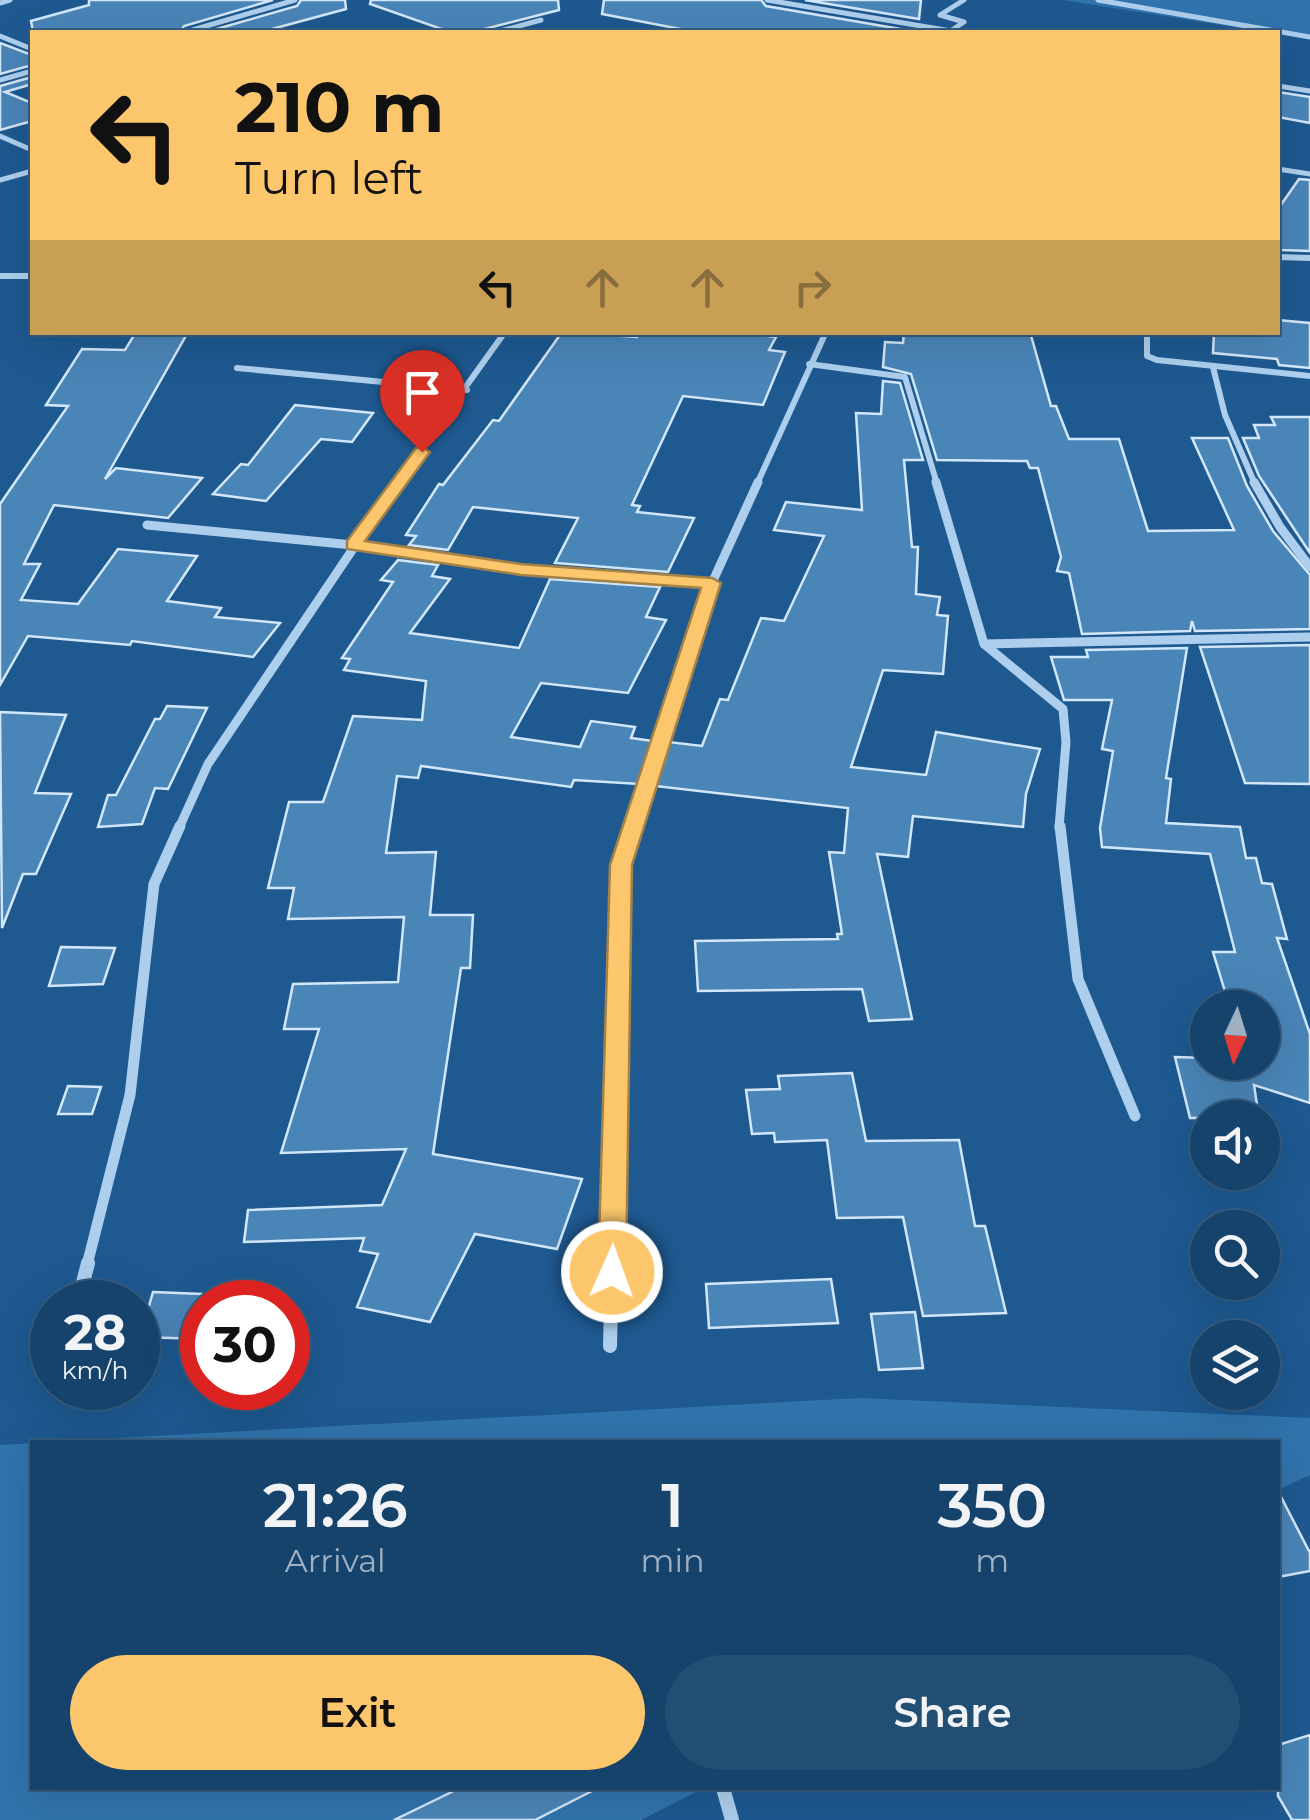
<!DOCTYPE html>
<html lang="en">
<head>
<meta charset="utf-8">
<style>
  body { margin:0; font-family:Montserrat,sans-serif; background:#234e74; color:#f1f3f6; height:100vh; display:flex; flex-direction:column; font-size:38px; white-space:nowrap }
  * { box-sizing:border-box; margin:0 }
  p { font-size:32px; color:#9eb0c2 }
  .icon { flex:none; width:55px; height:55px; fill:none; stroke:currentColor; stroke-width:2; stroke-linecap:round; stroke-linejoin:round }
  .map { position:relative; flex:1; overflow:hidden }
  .drawer { position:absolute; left:30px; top:1440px; width:1250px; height:350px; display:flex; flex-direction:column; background:#16436c; border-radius:0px; box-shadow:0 10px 40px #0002,0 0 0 2px #355c7f }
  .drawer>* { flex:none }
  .hud { position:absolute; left:30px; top:30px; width:1250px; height:305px; border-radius:0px; box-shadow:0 10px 40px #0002,0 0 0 2px #355c7f; background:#fcc76c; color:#111; overflow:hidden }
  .needle { width:65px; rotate:184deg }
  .tools { position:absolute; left:1190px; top:990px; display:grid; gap:20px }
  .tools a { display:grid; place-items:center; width:90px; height:90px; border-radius:50%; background:#16436c; box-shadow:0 10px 40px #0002,0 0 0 2px #355c7f; font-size:50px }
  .speed { position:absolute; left:30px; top:1280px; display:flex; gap:20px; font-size:50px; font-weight:700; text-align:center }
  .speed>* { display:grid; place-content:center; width:130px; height:130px; border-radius:50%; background:#16436c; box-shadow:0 10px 40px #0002,0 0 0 2px #355c7f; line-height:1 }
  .speed small { font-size:25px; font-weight:400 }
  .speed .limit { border:15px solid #d22; background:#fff; color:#111 }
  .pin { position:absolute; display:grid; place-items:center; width:85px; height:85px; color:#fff; margin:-102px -42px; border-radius:50% 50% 50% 0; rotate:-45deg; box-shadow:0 0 10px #0007 }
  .pin .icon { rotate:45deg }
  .me { position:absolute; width:110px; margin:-55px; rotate:2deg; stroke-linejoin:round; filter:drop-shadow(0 0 8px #0008) }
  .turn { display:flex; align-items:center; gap:35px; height:210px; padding:0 40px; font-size:45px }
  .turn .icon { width:130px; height:130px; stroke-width:2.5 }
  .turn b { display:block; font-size:70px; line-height:85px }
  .lanes { display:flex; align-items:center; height:95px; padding:0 40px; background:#0003; justify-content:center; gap:50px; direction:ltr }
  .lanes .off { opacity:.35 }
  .eta { display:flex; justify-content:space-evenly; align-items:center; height:170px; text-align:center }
  .eta b { font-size:60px; font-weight:600; line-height:70px }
  .primary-button { display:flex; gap:20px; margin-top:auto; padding:20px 40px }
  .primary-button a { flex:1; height:115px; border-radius:60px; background:#fcc76c; color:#111; font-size:40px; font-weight:600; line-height:115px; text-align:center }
  .primary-button a+a { background:#234e74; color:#f1f3f6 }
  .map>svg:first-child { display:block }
</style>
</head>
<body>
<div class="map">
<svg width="1310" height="1820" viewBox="0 0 1310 1820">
  <rect width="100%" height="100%" fill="#1e5990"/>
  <g fill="#3173ad">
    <polygon points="1063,0 1310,0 1310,39"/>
    <polygon points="860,1398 1310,1418 1310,1475 1278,1490 1278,1442 41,1442"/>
    <polygon points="32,1443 32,1788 704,1788 641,1820 0,1820 0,1445"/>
  </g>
  <g fill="#4a85b8" stroke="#d3e7fa" stroke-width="2.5">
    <polygon points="89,0 273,0 184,26 180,32 33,32 31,21 89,5"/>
    <polygon points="301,0 345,0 346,9 261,32 206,32 297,6"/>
    <polygon points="371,0 558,0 559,10 473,32 450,32 370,4"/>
    <polygon points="604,0 761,0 766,6 918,32 696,32 602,14"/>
    <polygon points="805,0 921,0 919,19"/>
    <polygon points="0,43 32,55 32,65 0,74"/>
    <polygon points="32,77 32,84 5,92 32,103 32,121 0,130 0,86"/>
    <polygon points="1278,92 1310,97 1310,123 1278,117"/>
    <polygon points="1299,179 1310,180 1310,251 1282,250 1278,248 1278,209"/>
    <polygon points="1278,320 1310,323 1310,368 1279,365 1277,359 1213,353 1214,332 1278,332"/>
    <polygon points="136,332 188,332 105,479 116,468 202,478 168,518 54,505 24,564 40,564 21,600 78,604 118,549 197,556 167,601 221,608 215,617 280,623 253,657 132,641 130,645 28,636 0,685 0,504 68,406 46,405 82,349 125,350"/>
    <polygon points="562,332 637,337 640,332 734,332 776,337 769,350 785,352 763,405 683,396 632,505 640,506 637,512 694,518 668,572 555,563 578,518 473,507 448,550 409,545 416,536 406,535 439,484 443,485 493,420 499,421"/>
    <polygon points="904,332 1030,332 1051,406 1056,406 1069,439 1119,439 1148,531 1234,530 1192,438 1228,438 1247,486 1273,531 1310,575 1310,629 1195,631 1192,621 1190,631 1082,634 1069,573 1057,571 1061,557 1038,468 1030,468 1027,461 937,460 911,374 883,367 885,342 903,343"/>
    <polygon points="883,381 900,383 923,460 904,460 912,547 918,547 916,594 940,597 937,615 948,616 943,674 883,670 851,767 926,775 936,732 1040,749 1026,794 1023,827 913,816 908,857 877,854 912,1019 869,1021 862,989 698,991 695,941 838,939 837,934 842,934 829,852 844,853 848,808 655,786 669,742 702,746 720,699 728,700 761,618 784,621 824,536 774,530 786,502 862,510 856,413 881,414"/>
    <polygon points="295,405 373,413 352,442 321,439 266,501 213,494 241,464 248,465"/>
    <polygon points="1271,417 1310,417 1310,553 1259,476 1243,438 1259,438 1254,425 1275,425"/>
    <polygon points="398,560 438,565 432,576 450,579 410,633 519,648 550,579 660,587 646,617 666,620 628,693 541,683 511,737 580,747 591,721 635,727 631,738 653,741 639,784 574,780 571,787 421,766 418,778 397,776 386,853 436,852 430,915 473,915 470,968 461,968 433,1154 582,1179 557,1249 475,1234 430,1322 357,1307 378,1254 360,1251 364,1238 244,1242 248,1210 382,1205 406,1149 281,1153 319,1029 284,1029 293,984 398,982 404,917 288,919 294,888 268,888 289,802 323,802 353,716 422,720 426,681 344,670 350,659 342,658 393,582 381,580"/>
    <polygon points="1310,645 1310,784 1245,783 1200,647"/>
    <polygon points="1187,648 1166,778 1171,779 1166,823 1240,827 1246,858 1256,858 1262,883 1272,884 1287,939 1277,938 1310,1034 1310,1103 1254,1085 1259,1118 1190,1118 1175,1057 1208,1058 1208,1062 1262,1062 1262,1008 1230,1008 1213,952 1235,952 1210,854 1102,847 1100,828 1113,751 1102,749 1112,700 1064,700 1051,657 1088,657 1086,650"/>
    <polygon points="167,706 207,708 168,789 155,788 142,824 98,827 108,795 116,795 155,719 160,719"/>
    <polygon points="0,712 66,715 35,793 71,794 36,874 23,874 2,928"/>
    <polygon points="61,947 115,948 103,984 49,986"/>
    <polygon points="852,1073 866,1141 959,1140 975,1226 985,1226 1006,1313 923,1316 903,1217 837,1218 827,1140 775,1142 774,1133 752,1134 746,1090 780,1089 778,1076"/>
    <polygon points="68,1086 101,1087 92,1114 58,1114"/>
    <polygon points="831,1279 838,1323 709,1328 706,1284"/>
    <polygon points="153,1292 202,1294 202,1339 140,1337"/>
    <polygon points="915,1312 923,1368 879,1370 871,1314"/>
    <polygon points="1278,1491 1310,1553 1310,1571 1278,1577"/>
    <polygon points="1310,1735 1310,1820 1292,1820 1278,1796 1278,1745"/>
    <polygon points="460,1788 598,1788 535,1820 394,1820"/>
  </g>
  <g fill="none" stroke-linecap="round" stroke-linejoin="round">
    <g stroke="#adcfed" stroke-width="5">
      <polyline points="767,0 957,32"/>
      <polyline points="1098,0 1310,37"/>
      <polyline points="0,3 10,0"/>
      <polyline points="186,32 295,0"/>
      <polyline points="497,32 541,20"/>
      <polyline points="949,32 964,22 940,15 964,0"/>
      <polyline points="0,36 32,49"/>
      <polyline points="0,80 32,71"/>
      <polyline points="1278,86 1310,91"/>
      <polyline points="0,136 32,150"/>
      <polyline points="1278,169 1310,174"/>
      <polyline points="0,180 32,171"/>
    </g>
    <g stroke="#adcfed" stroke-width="6">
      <polyline points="1278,257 1310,258"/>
      <polyline points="0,276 32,276"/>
      <polyline points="1147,332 1147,356 1157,360 1310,376"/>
      <polyline points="809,364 905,377 937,484"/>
      <polyline points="1213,367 1225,415 1255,484"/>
      <polyline points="237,368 467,390"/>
      <polyline points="396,484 505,332"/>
      <polyline points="757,484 826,332"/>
    </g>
    <g stroke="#adcfed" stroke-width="9">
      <polyline points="936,482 984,644 1063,709 1066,742 1059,828"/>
      <polyline points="1254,482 1280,527 1310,567"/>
      <polyline points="147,525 353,545 521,569 712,583"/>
      <polyline points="985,644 1310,637"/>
      <polyline points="179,828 208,764 398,482"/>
      <polyline points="633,828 712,583 758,482"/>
    </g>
    <g stroke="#adcfed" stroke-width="11">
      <polyline points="1060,826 1078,979 1135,1116"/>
      <polyline points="87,1265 130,1095 154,884 180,826"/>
      <polyline points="612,1265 621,865 634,826"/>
    </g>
    <g stroke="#adcfed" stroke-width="14">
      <polyline points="78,1302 88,1263"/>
      <polyline points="610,1346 612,1263"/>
      <polyline points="723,1788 732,1820"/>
    </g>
  </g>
  <polygon fill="#fcc76c" stroke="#a48146" stroke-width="2.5" points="422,447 430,452 365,541 521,564 712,578 721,583 632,865 626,1272 622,1279 612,1283 602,1279 598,1272 610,865 701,588 521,575 347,549 347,541 416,448"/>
</svg>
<div class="tools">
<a><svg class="needle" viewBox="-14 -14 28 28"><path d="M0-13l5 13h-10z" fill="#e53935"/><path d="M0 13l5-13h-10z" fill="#9eb0c2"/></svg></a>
<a><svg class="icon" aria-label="sound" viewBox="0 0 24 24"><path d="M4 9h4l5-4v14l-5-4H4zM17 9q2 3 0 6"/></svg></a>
<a><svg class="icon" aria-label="search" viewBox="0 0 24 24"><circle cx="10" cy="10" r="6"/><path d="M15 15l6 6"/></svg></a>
<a><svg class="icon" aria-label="layers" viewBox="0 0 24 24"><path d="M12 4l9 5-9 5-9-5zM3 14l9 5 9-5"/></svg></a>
</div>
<div class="speed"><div>28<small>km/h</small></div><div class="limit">30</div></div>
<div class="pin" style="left:422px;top:452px;background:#d93025"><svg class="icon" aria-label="arrive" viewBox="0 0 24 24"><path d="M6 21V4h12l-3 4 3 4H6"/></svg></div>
<svg class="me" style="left:612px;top:1272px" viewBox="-20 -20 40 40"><circle r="17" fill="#fcc76c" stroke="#fff" stroke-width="3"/><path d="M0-11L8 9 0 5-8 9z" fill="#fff"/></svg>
<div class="hud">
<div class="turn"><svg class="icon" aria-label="left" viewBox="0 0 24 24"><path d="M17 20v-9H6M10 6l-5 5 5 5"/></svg><div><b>210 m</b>Turn left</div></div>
<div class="lanes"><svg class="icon" aria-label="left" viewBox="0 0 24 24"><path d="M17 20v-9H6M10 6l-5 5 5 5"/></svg><svg class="icon off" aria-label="ahead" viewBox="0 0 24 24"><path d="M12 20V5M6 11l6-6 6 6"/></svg><svg class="icon off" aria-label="ahead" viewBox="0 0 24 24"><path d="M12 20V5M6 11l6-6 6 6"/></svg><svg class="icon off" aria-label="right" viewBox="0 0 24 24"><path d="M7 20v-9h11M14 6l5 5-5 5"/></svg></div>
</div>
<section class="drawer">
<div class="eta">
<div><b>21:26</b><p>Arrival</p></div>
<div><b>1</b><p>min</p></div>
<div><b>350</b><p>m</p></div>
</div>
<div class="primary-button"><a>Exit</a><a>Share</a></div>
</section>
</div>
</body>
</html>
